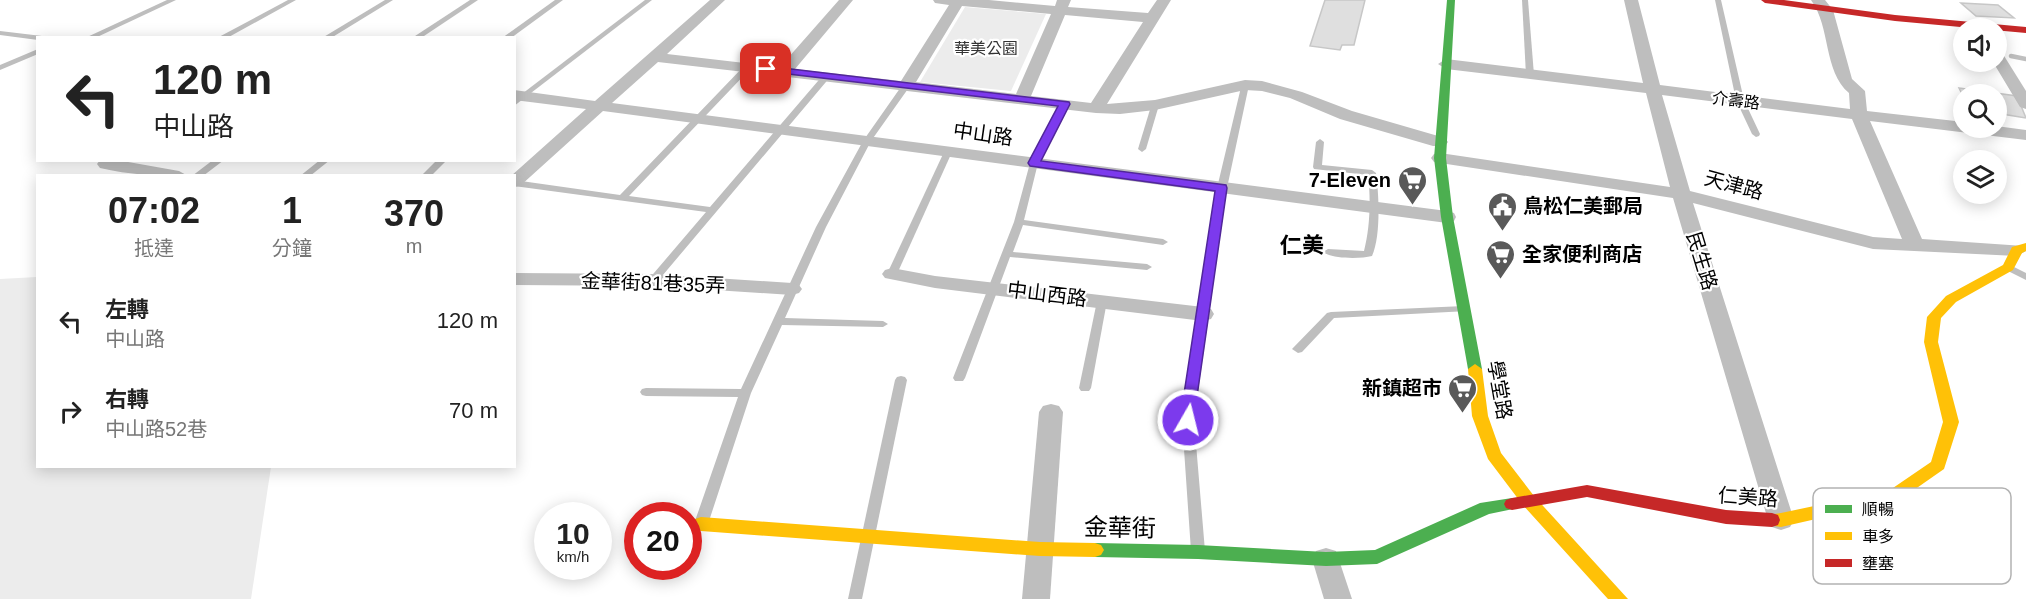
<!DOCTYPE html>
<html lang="zh-TW">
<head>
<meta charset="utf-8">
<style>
  body { margin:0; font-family:Helvetica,"Noto Sans TC",sans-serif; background:#f2f2f2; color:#222; height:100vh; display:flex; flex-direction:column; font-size:22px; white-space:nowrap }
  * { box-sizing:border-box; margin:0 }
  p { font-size:20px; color:#767676 }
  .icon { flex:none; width:33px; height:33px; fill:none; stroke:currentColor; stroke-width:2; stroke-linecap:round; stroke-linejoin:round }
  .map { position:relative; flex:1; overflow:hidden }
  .details { position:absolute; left:36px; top:174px; width:480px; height:294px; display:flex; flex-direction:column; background:#fff; border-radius:0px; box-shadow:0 3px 15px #0003 }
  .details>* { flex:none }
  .banner { position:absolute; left:36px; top:36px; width:480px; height:126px; border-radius:0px; box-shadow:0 3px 15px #0003; background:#fff; color:#222; overflow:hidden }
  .tools { position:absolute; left:1953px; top:18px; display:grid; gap:12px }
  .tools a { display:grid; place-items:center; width:54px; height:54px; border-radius:50%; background:#fff; box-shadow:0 3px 15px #0003; font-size:30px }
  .speed { position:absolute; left:534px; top:502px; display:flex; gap:12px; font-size:30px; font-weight:700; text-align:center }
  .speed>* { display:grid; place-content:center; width:78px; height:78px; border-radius:50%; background:#fff; box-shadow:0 3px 15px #0003; line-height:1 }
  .speed small { font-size:15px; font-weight:400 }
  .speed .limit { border:9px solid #d22; background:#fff; color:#111 }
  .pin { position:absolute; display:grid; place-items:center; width:51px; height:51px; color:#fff; margin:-26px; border-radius:12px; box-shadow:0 3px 9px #0006 }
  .me { position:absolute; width:66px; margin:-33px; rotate:8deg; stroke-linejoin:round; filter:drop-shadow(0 0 4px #0008) }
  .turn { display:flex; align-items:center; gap:21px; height:126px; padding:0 18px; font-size:27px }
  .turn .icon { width:78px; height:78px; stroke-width:2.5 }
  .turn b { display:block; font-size:42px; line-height:51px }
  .eta { display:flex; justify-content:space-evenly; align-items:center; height:102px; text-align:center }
  .eta b { font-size:36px; font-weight:700; line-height:42px }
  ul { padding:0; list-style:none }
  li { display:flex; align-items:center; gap:18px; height:90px; padding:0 18px }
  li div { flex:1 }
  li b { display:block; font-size:22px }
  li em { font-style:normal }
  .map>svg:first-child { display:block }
</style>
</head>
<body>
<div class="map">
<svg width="2026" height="599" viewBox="0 0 2026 599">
  <rect width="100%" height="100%" fill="#fff"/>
  <g fill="#ececec">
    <polygon points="965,7 1046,14 1011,91 920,82"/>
    <polygon points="37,277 38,466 271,467 251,599 0,599 0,279"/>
  </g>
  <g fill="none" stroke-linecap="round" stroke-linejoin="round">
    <polyline stroke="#bfbfbf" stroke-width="4.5" points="2011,56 2026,59"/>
  </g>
  <g fill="#dfdfdf" stroke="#c7c7c7" stroke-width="1.5">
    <polygon points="1325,0 1365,0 1354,45 1342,45 1340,50 1310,46"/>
    <polygon points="1961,3 1998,5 2014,18 1976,16"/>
    <polygon points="1959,88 2017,96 2026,118 1996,113 1996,94 1964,94 1963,96"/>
  </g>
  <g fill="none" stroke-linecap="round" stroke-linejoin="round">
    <g fill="#bebebe" fill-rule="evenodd">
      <polygon points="167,0 176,0 95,38 85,38"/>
      <polygon points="288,0 296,0 227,38 217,38"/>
      <polygon points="385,0 393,0 331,38 322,38"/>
      <polygon points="470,0 478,0 421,38 412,38"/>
      <polygon points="555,0 563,0 511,38 502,38"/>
      <polygon points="645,0 652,0 514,106 514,100"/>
      <polygon points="1522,0 1528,0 1534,75 1530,77 1526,75"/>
      <polygon points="1715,0 1721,0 1744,100 1760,134 1759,136 1756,137 1752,134 1736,100"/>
      <polygon points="0,31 42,36 45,38 38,38 38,40 0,35"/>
      <polygon points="38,49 38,54 0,70 0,65"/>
      <polygon points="745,65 752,67 629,196 710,207 824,74 827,74 831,76 657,282 649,282 648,280 706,212 514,186 514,180 620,195"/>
      <polygon points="1242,83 1248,83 1249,85 1227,188 1194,420 1205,551 1203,555 1198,556 1193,555 1191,551 1182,420 1217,188"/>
      <polygon points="903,84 909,84 910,86 871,141 826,227 785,318 883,321 888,324 883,327 782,325 751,393 709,521 707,525 702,526 697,525 695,521 738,397 646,396 642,395 640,392 642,389 646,388 741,389 816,227 863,141"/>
      <polygon points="1062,102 1065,102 1069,104 1038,163 1024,220 1163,239 1168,242 1163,245 1023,225 1013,252 1147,264 1152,267 1147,270 1010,257 965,378 963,381 955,381 953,378 1014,222 1030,163"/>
      <polygon points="1152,103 1155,103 1159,105 1146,149 1142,152 1138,149"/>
      <path d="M1320,139l4,3 -2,23 50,5 4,3c3,22 5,63 -4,83 -12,3 -40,3 -49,-4l5,-3 36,2c6,-23 7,-52 4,-76l-54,-6 -1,-2 3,-25z"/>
      <polygon points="948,149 952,152 897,274 892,277 888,276 887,274 944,152"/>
      <polygon points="213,160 224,160 203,176 192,176"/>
      <polygon points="320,160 330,160 310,176 300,176"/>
      <polygon points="437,160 447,160 431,176 421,176"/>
      <polygon points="2008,264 2026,273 2026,280 2004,269 2003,267 2004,265"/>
      <polygon points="1102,298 1107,301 1091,388 1089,391 1081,391 1079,388 1097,301"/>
      <polygon points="1464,306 1468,307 1469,309 1468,311 1334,318 1302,352 1298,353 1292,349 1327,313 1331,312"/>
      <polygon points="901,376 905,377 907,380 862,599 848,599 895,380 897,377"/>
    </g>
    <g fill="#bebebe" fill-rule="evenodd">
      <path d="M710,0h15l-58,54 113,13 59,-67h14l-58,69 106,12 48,-76 -14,-2 -2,-3h56l66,6 2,-6h14l-3,7 80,6 9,-13h14l-64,104 48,-4 90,-20 17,1 40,11 50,19 93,27 3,4 -3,4h-12l-93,-27 -50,-21 -28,-7 -17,-1 -90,20 -35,4 -24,-1 -438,-51 -46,41 835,108 7,2 2,4 -2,4 -7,2 -844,-112 -83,75 -6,1v-11h-3l75,-67 -72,-9v-10l81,11zM962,6l89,8 -35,80 -100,-12zM1065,15l78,7 -52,81 -60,-7z"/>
      <path d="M1624,0h14l22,85 190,24 -1,-16c-26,-22 -18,-66 -38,-93h14l8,10 19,69 13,12 2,20 97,11v6l32,-2 30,4v10l-156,-19 52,118 102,7 2,5 -9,5 -144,-7 -180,-46 101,317 -4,7 -9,3 -9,-3 -4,-7 -95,-322 -233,-35 -6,-1 -3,-4 3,-4 6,-1 230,34 -24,-94 -200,-24 -8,-5 8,-5 197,24zM1662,95l190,24 50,120 -29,-2 -183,-46z"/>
      <polygon points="1996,50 2001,51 2026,91 2026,109 2020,107 1993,62 1996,62"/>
      <path d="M100,160h17l62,11 9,5c-30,0 -59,-1 -88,-8l-3,-4z"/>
      <polygon points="892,268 935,276 1203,307 1211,309 1214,314 1211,319 1203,321 935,288 885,278 882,274 885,270"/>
      <polygon points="514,273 653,274 792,283 799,285 802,289 799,293 792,295 653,286 514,285"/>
      <polygon points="1051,404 1059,406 1063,412 1050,599 1022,599 1039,412 1043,406"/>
      <polygon points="1326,548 1336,551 1352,599 1324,599 1312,559 1316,551"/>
    </g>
    <g fill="#4caf50" fill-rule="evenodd">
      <polygon points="1447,0 1455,0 1446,158 1453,217 1482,369 1475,374 1468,369 1441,217 1434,158"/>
      <polygon points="1512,498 1518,500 1520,504 1518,508 1489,514 1377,564 1326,566 1198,559 1095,557 1089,555 1086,550 1089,545 1095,543 1198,545 1326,552 1375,550 1480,503"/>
    </g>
    <g fill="#ffc107" fill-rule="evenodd">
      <polygon points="2026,243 2026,251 2022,253 2013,270 1956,302 1941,318 1938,342 1959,422 1944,469 1901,499 1895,501 1781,527 1766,525 1764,520 1766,515 1781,513 1890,490 1931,462 1943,422 1924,342 1927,317 1946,296 2003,265 2012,247"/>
      <polygon points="1475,364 1482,369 1488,416 1501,453 1534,496 1628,599 1608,599 1522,504 1488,459 1472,416 1468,369"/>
      <polygon points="701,517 1040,542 1095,543 1101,545 1104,550 1101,555 1095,557 1040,556 701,531 695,529 693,524 695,519"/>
    </g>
    <g fill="#c62828" fill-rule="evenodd">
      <polygon points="1761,0 1784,0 1895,15 2026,27 2026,33 1895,21 1765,3"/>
      <polygon points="1587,485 1726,510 1772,513 1778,515 1780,520 1778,525 1772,527 1726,524 1587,497 1512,510 1506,508 1504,504 1506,500 1512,498"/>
    </g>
  </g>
  <polygon fill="#7c3aed" stroke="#51269a" stroke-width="1.5" points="766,66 1069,102 1070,104 1041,161 1226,185 1227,188 1193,424 1183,424 1180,420 1215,191 1030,166 1028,163 1058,106 763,71 761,69"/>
  <defs>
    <symbol id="supermarket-pin" viewBox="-11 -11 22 30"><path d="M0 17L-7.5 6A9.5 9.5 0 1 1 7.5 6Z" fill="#595959" stroke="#fff"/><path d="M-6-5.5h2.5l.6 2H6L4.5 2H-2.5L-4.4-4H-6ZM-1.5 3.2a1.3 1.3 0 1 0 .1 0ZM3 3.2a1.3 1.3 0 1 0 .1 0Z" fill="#fff"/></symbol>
    <symbol id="civic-pin" viewBox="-11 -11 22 30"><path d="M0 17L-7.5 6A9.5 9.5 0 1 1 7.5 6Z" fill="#595959" stroke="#fff"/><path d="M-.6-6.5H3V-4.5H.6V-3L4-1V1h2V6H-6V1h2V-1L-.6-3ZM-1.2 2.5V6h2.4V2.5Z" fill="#fff"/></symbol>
  </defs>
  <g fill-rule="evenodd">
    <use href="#supermarket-pin" x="1396" y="164" width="33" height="45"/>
    <use href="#civic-pin" x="1486" y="190" width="33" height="45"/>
    <use href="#supermarket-pin" x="1484" y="238" width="33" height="45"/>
    <use href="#supermarket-pin" x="1446" y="372" width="33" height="45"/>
  </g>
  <g text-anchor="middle" stroke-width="4.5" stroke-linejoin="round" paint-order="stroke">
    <g font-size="16" fill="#333" stroke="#fff">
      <text x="986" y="54">華美公園</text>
    </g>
    <g font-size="16" fill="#000" stroke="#fff">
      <text transform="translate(1736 100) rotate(7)" y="6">介壽路</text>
    </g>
    <g font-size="20" fill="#000" stroke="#fff">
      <text transform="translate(983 134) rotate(8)" y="7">中山路</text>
      <text transform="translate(1734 185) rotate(15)" y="7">天津路</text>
      <text transform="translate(1702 261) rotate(73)" y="7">民生路</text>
      <text transform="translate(653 283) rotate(2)" y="7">金華街81巷35弄</text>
      <text transform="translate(1047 294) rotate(7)" y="7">中山西路</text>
      <text transform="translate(1500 390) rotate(80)" y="7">學堂路</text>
      <text transform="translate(1748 497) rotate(4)" y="7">仁美路</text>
    </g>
    <g font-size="20" font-weight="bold" fill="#000" stroke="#fff" text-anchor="end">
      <text x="1391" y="187">7-Eleven</text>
      <text x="1523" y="213" text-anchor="start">鳥松仁美郵局</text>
      <text x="1522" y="261" text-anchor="start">全家便利商店</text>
      <text x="1442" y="395">新鎮超市</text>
    </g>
    <g font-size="22" font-weight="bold" fill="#000" stroke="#fff">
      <text x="1302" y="253">仁美</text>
    </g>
    <g font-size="24" fill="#000" stroke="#fff">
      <text transform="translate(1120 528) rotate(1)" y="8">金華街</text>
    </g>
  </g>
  <rect x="1813" y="488" width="198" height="96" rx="9" fill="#fff" stroke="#b2b2b2" stroke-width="1.5"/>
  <rect x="1825" y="505" width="27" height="8" fill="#4caf50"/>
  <rect x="1825" y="532" width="27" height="8" fill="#ffc107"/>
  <rect x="1825" y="559" width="27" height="8" fill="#c62828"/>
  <g font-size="16" fill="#000">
    <text x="1862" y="515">順暢</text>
    <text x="1862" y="542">車多</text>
    <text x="1862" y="569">壅塞</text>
  </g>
</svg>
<div class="tools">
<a><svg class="icon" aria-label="sound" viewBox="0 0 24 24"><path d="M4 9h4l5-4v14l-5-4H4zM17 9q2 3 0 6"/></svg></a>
<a><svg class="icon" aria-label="search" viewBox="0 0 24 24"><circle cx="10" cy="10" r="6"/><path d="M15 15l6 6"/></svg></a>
<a><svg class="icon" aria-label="layers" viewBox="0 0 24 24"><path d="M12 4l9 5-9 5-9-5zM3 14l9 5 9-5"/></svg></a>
</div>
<div class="speed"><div>10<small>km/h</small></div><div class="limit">20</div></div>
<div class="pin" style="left:766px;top:69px;background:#d93025"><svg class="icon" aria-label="arrive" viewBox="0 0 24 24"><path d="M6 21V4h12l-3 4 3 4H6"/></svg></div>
<svg class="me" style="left:1188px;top:420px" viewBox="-20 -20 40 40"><circle r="17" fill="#7c3aed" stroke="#fff" stroke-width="3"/><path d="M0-11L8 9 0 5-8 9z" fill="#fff"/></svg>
<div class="banner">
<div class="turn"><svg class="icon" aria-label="left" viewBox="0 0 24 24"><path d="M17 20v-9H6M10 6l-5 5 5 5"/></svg><div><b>120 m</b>中山路</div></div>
</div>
<section class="details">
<div class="eta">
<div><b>07:02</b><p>抵達</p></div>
<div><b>1</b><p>分鐘</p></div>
<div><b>370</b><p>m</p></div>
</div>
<ul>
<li><svg class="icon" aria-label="left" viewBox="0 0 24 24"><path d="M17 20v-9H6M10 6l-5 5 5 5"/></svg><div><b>左轉</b><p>中山路</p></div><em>120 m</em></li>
<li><svg class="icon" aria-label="right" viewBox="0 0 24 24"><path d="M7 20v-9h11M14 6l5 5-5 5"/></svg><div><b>右轉</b><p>中山路52巷</p></div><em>70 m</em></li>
</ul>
</section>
</div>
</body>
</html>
